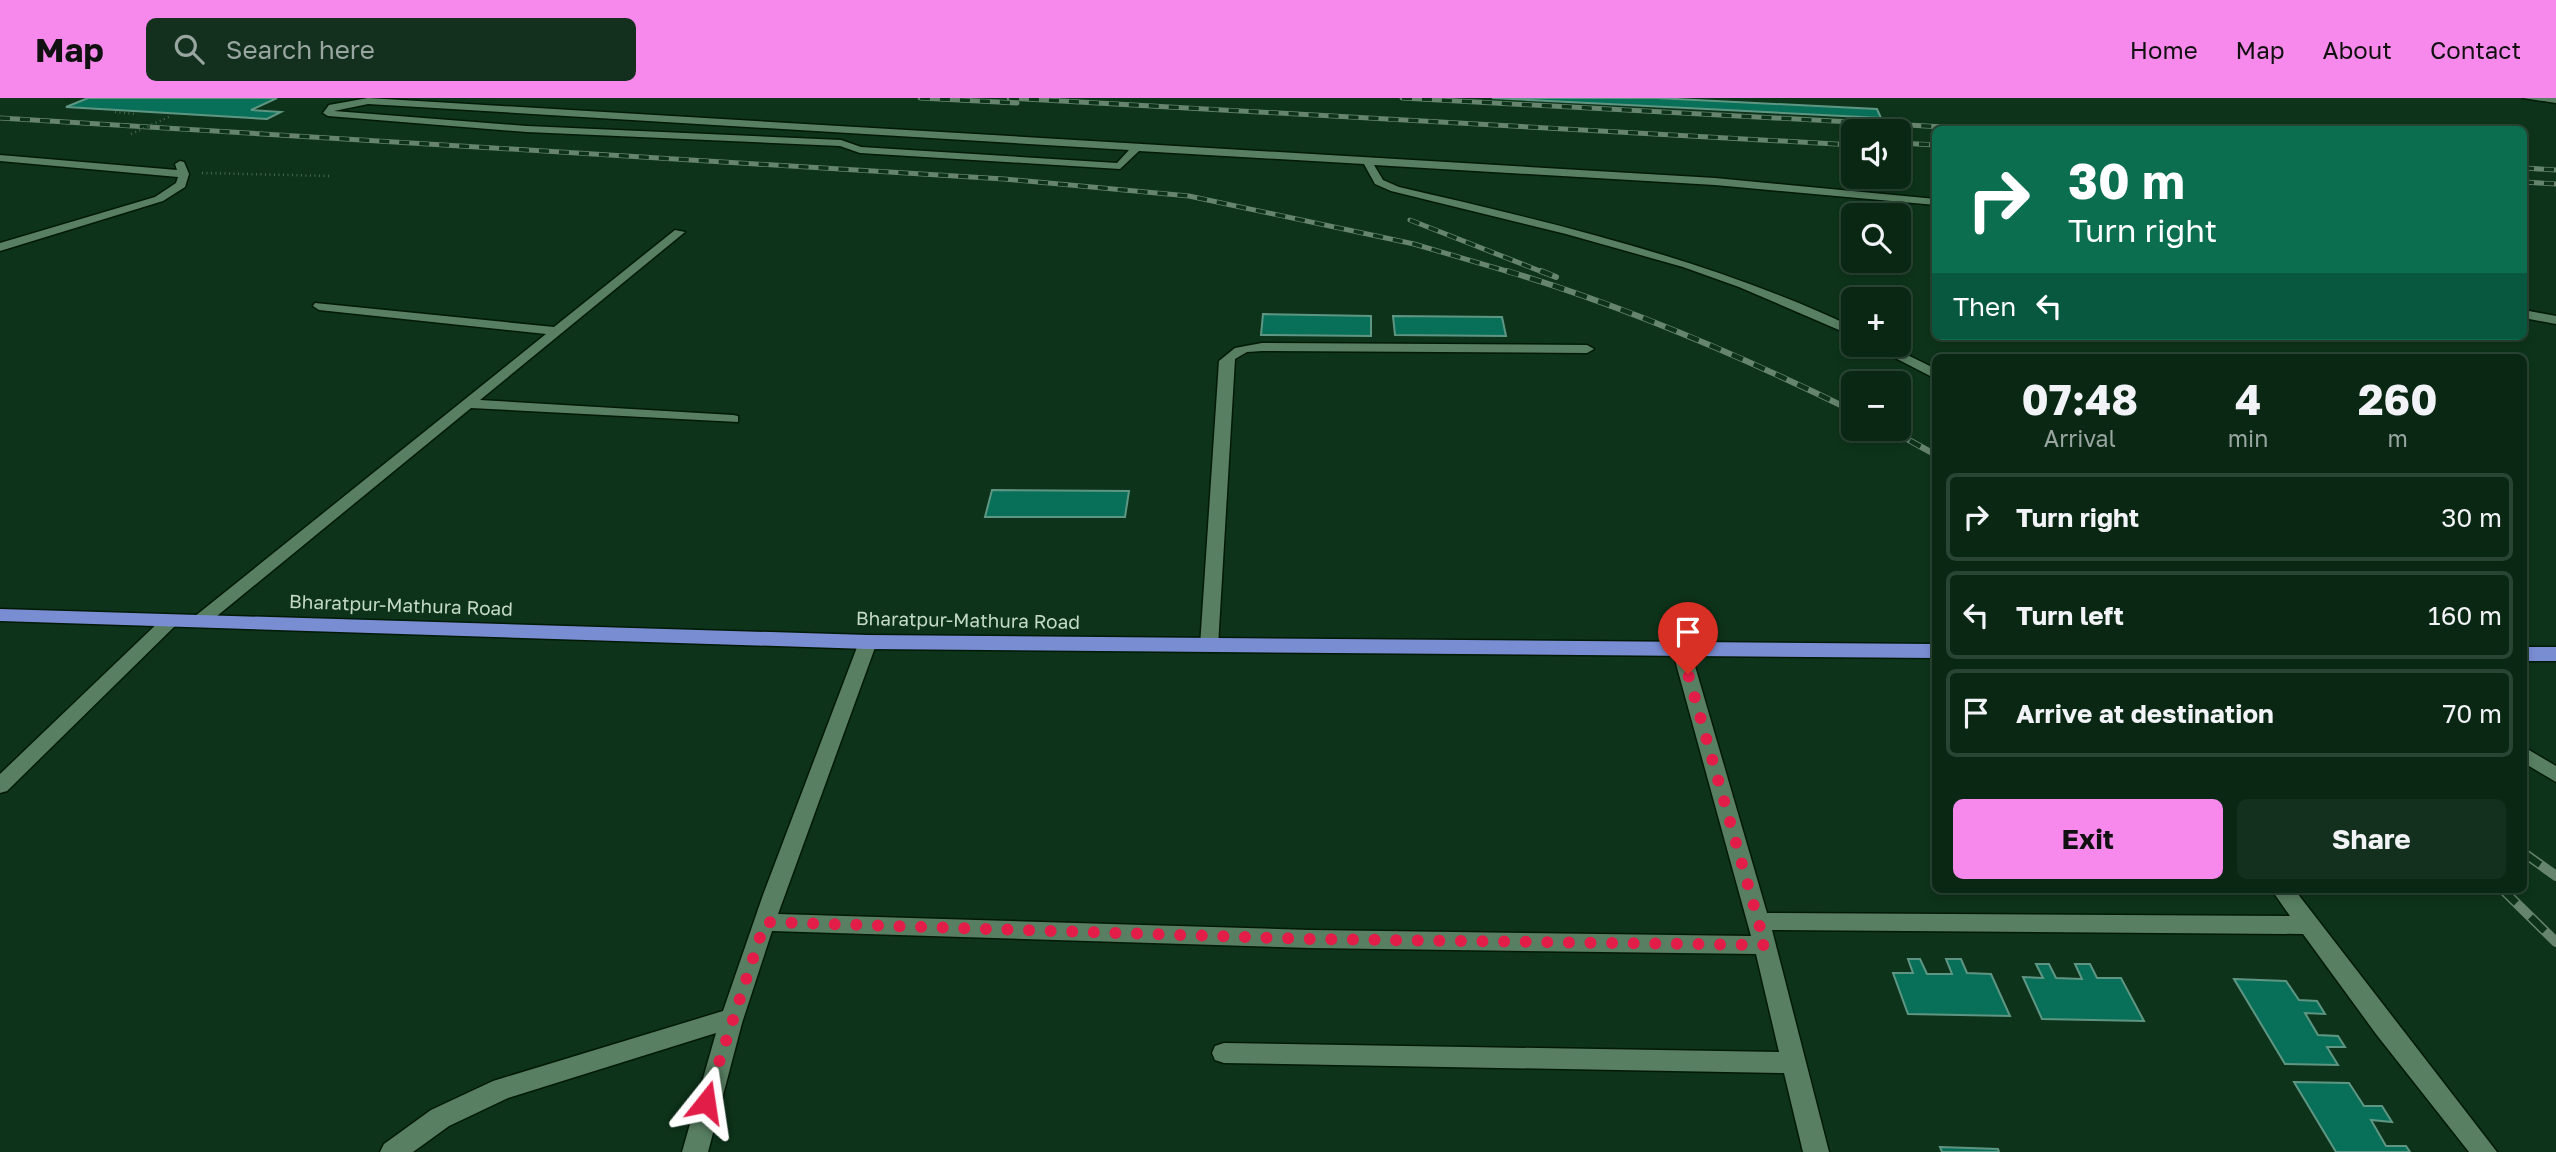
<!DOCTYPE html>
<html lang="en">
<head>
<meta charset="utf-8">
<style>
  body { margin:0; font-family:"Golos Text",sans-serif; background:#132f1d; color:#f1f3f6; height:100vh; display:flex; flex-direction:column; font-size:26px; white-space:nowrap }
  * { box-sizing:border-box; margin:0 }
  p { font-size:23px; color:#99a5a0 }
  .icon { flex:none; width:38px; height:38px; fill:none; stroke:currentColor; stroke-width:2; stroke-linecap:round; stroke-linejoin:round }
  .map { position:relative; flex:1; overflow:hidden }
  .side { position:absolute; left:1932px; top:256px; width:595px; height:539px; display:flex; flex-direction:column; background:#0a2714; border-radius:10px; box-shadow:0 4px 10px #0003,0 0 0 2px #2a4434 }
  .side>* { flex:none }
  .banner { position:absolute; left:1932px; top:28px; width:595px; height:214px; border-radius:10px; box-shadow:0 4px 10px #0003,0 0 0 2px #2a4434; background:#0b6e4f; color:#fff; overflow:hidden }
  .tools { position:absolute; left:1841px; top:21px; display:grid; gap:14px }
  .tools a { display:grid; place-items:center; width:70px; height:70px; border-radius:10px; background:#0a2714; box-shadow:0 4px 10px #0003,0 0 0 2px #2a4434; font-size:35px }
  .pin { position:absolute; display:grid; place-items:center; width:60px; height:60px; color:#fff; margin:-72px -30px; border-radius:50% 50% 50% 0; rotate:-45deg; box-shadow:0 0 7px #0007 }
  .pin .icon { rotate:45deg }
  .me { position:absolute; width:77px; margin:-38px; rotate:15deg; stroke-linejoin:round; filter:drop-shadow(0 0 5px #0008) }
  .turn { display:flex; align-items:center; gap:24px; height:147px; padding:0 21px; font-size:32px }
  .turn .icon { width:91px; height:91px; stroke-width:2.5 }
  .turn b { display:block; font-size:49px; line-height:60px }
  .then { display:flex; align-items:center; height:66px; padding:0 21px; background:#0003; gap:14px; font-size:26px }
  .eta { display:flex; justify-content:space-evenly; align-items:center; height:119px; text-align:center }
  .eta b { font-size:42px; font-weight:700; line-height:49px }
  .cta { display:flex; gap:14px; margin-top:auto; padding:14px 21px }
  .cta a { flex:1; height:80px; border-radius:10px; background:#f788ec; color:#111; font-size:28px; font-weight:700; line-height:80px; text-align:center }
  .cta a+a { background:#132f1d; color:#f1f3f6 }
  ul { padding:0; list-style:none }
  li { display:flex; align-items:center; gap:21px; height:88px; margin:0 14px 10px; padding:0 7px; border:4px solid #2a4434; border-radius:10px }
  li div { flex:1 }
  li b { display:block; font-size:26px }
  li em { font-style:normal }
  header { display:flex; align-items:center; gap:42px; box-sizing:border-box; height:98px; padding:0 35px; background:#f788ec; color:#111 }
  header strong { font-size:33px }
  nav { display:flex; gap:38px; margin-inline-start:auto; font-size:24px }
  .search { width:490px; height:63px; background:#132f1d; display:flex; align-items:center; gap:18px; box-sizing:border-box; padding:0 24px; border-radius:10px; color:#99a5a0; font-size:26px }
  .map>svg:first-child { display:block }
</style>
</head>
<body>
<header>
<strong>Map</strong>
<div class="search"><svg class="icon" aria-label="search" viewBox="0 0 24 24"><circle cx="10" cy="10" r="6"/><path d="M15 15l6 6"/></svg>Search here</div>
<nav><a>Home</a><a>Map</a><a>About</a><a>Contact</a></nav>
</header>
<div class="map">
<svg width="2556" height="1054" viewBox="0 0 2556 1054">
  <rect width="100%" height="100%" fill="#0d341a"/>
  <g fill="#087058" stroke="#5f9683" stroke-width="2">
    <polygon points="88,0 277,0 251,12 281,14 267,21 66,9"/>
    <polygon points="1492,0 1656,0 1877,11 1881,20"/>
    <polygon points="1263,216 1371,218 1371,238 1261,237"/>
    <polygon points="1393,218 1502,219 1506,238 1395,237"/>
    <polygon points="992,392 1129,393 1125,419 985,419"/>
    <polygon points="1908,861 1920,861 1927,876 1952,876 1946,861 1961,861 1967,875 1991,876 2010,918 1908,916 1893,875 1913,875"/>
    <polygon points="2036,866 2049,866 2056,880 2082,881 2075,866 2090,866 2097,880 2121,880 2144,923 2042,921 2023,879 2043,880"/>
    <polygon points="2234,881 2286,883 2299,902 2317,903 2325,916 2305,915 2318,937 2338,938 2345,949 2327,949 2338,967 2285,966"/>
    <polygon points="2294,984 2349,985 2364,1008 2382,1008 2392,1024 2371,1022 2386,1048 2406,1048 2410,1054 2336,1054"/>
    <polygon points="1940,1049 1998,1051 1999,1054 1942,1054"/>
  </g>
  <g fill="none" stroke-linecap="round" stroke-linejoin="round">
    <defs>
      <g id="minor">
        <path d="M368,0l1347,80 221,21v6l-221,-20 -341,-20 9,15 16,7c155,36 309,72 454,140v9l-114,-49 -56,-20 -117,-33 -175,-43 -16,-7 -11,-20 -225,-13 -19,18 -260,-16 -20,-7 -313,-14 -199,-16 -5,-3 6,-8zM368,6l761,46 -12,13 -256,-16 -20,-7 -314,-14 -193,-15z"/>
        <polygon points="2523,0 2556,0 2556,5"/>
        <polygon points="0,57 177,72 175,66 180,63 184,64 189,76 185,89 163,103 0,153 0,145 155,99 176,85 178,79 0,63"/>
        <polygon points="675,132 685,134 480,302 733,317 738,318 738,324 471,310 206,527 194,527 191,523 194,519 546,236 319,212 313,208 315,205 554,229"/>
        <polygon points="2524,212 2556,218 2556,226 2524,220"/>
        <polygon points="1262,245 1587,247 1594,251 1587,255 1262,253 1247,254 1235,261 1218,548 1209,554 1200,548 1219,263 1235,250"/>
        <polygon points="1870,247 1887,247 1936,271 1936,281"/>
        <polygon points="171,517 180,522 177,526 7,693 0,695 0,676 165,518"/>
        <polygon points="868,538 877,544 778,816 1310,832 1751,838 1672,551 1681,545 1690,551 1767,815 2290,818 2271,791 2294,791 2497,1054 2469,1054 2376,936 2303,836 1772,832 1829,1054 1803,1054 1784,975 1224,965 1215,962 1212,955 1215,948 1224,945 1779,954 1756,856 1310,850 772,833 742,925 708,1054 682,1054 716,935 508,1000 449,1028 413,1054 380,1054 384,1046 431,1012 493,983 723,913 763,797 859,544"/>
        <polygon points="2524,649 2556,668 2556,684 2524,665"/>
      </g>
      <g id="highway">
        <polygon points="0,511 868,537 1936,546 1936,560 868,551 0,523"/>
        <rect x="2524" y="549" width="32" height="14"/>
      </g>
    </defs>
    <use href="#minor" stroke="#001a07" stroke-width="3"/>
    <use href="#highway" stroke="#001a07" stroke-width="3"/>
    <g stroke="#46674f" stroke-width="2.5" stroke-dasharray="1 3.5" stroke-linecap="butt">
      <polyline points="115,14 137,16"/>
      <polyline points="202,75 332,78"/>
    </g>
    <use href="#minor" fill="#587f61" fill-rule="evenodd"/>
    <use href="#highway" fill="#798dd2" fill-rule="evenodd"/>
    <defs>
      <g id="rail-far2">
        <polyline points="920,0 1017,5"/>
        <polyline points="1009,0 1853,47"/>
        <polyline points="1402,0 2000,32"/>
        <polyline points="0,20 1004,81 1189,98 1414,146 1513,175"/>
        <polyline points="1899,45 1936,47"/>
        <polyline points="2524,70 2556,72"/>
        <polyline points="2524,84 2556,86"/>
        <polyline points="1410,122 1545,175"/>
      </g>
      <g id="rail-far1">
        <path d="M1507,173c120,36 234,85 346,140"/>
        <polyline points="1541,173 1556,179"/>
        <polyline points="1889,331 1936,357"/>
      </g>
      <g id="rail">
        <polyline points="2524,755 2556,778"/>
        <polyline points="2502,791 2556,844"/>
      </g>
    </defs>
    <use href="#rail-far2" stroke="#66846e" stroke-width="5"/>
    <use href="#rail-far1" stroke="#66846e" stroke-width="6"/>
    <use href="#rail" stroke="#66846e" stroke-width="10"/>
    <use href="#rail-far2" stroke="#0d341a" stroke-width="3.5" stroke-dasharray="10" stroke-linecap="butt"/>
    <use href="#rail-far1" stroke="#0d341a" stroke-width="4.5" stroke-dasharray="12" stroke-linecap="butt"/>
    <use href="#rail" stroke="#0d341a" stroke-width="7" stroke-dasharray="20" stroke-linecap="butt"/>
    <polyline stroke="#46674f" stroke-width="2.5" stroke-dasharray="1 3.5" stroke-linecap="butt" points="131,36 171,18"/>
  </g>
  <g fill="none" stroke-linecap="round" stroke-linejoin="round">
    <polyline stroke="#e11d48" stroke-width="12" stroke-dasharray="0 21.6" points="706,1004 765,824 1310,841 1765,847 1688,576"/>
  </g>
  <g text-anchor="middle" stroke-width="7" stroke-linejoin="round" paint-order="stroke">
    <g font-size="19" fill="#c4d9c7" stroke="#0d341a">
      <text transform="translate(401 507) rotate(2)" y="7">Bharatpur-Mathura Road</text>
      <text transform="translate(968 522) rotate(1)" y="7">Bharatpur-Mathura Road</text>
    </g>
  </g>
</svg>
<div class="tools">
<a><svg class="icon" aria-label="sound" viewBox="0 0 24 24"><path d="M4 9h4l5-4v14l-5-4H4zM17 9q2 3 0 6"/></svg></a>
<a><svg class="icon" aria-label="search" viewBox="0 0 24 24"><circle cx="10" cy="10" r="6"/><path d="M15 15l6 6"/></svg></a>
<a>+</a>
<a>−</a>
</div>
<div class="pin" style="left:1688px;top:576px;background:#d93025"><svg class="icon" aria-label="arrive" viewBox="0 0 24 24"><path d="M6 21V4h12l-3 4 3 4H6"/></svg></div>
<svg class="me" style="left:706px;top:1004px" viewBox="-20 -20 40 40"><path d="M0-17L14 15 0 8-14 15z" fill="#e11d48" stroke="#fff" stroke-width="4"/></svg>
<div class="banner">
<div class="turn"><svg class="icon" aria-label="right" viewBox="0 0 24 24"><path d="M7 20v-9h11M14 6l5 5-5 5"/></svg><div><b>30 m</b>Turn right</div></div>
<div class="then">Then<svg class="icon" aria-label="left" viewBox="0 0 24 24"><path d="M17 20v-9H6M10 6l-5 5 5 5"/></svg></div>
</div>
<section class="side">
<div class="eta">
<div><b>07:48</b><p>Arrival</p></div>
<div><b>4</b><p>min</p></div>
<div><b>260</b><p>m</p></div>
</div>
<ul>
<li><svg class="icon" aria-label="right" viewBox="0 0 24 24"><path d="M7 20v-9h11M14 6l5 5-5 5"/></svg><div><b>Turn right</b></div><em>30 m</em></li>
<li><svg class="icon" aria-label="left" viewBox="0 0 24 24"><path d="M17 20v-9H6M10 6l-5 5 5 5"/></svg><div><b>Turn left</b></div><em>160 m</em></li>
<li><svg class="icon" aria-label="arrive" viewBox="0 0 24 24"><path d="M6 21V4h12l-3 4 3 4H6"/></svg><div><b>Arrive at destination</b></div><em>70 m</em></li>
</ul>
<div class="cta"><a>Exit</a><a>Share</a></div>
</section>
</div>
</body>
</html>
